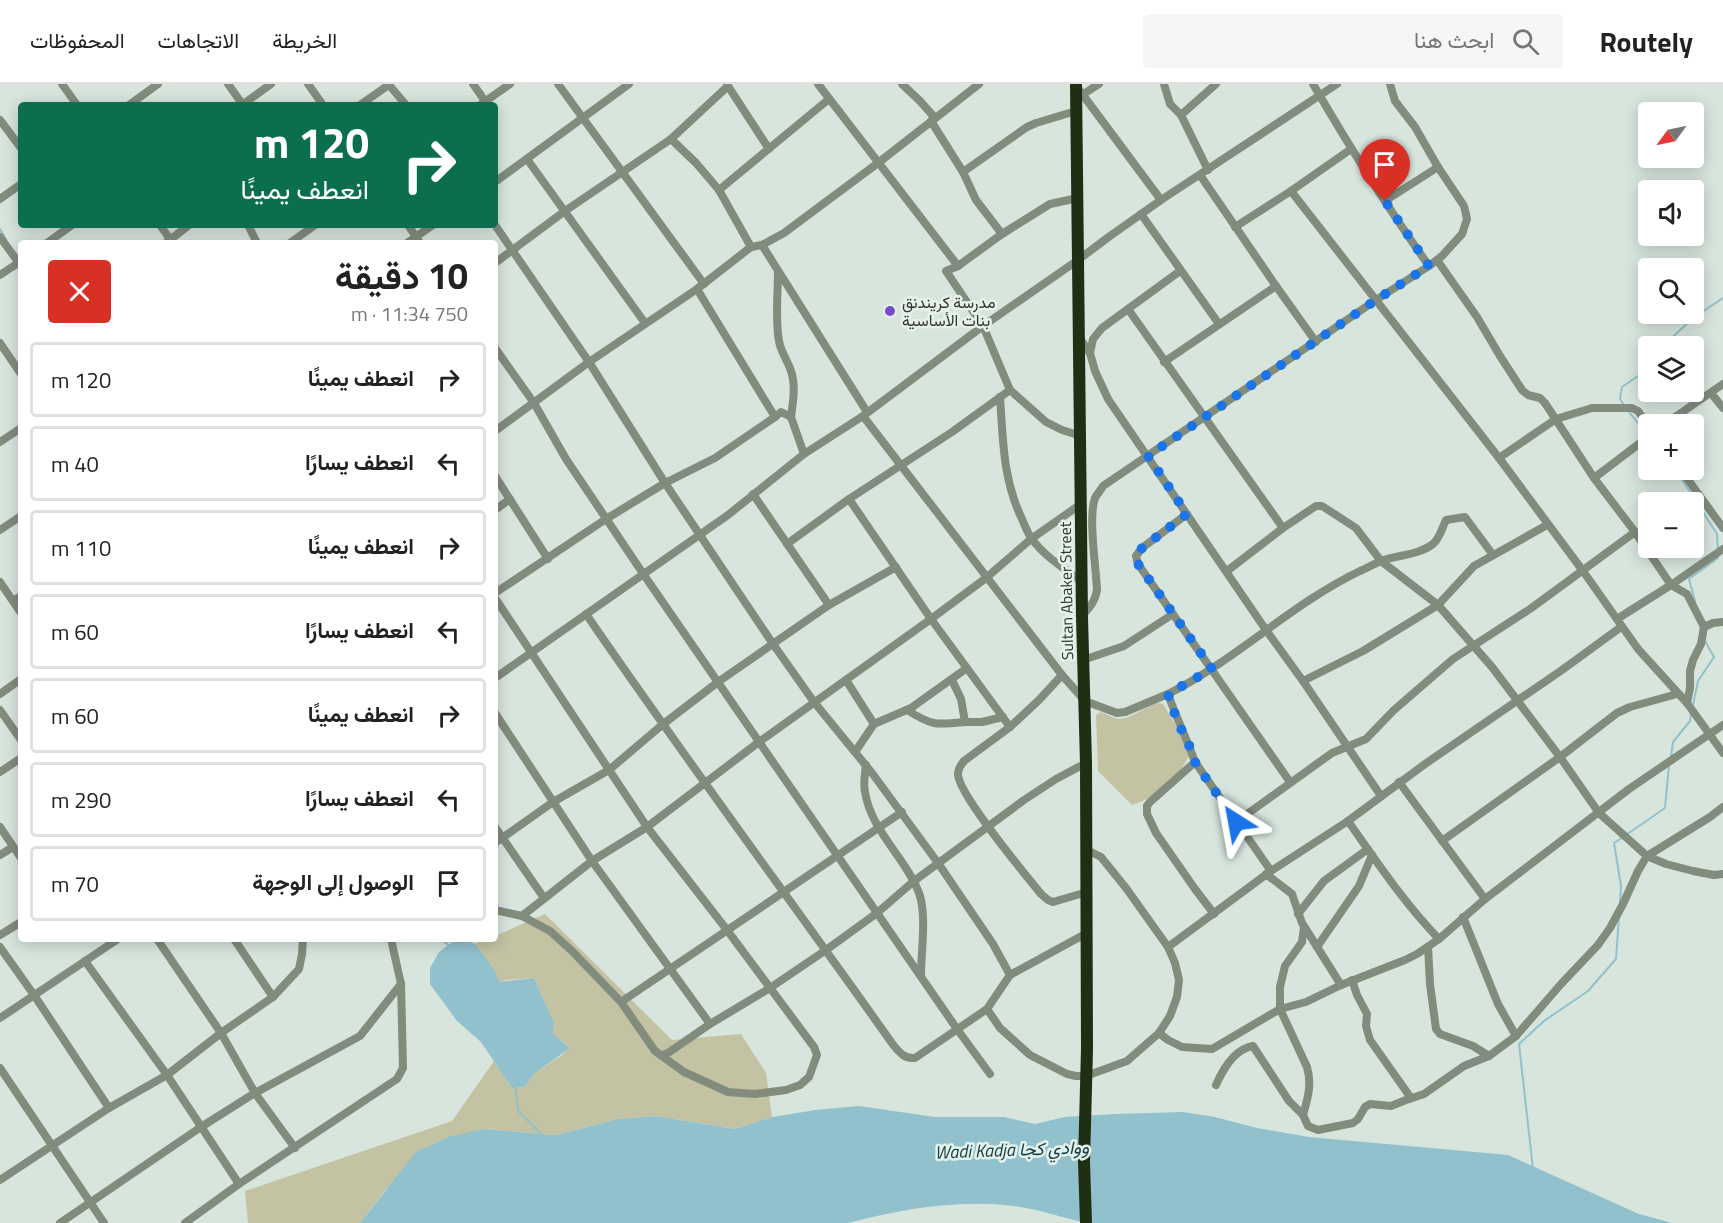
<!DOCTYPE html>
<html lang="ar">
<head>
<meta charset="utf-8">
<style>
  body { margin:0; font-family:"Titillium Web",Vazirmatn,sans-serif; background:#f6f6f6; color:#222; direction:rtl; height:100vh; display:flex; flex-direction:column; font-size:22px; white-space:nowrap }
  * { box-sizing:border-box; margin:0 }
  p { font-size:20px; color:#767676 }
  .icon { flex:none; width:33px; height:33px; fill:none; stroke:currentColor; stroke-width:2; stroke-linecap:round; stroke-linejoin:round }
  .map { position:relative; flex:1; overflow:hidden; direction:ltr }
  .drawer { position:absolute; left:18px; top:156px; width:480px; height:702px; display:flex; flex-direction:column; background:#fff; border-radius:6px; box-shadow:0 3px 15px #0003; direction:rtl }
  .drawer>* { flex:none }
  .guide { position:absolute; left:18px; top:18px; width:480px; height:126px; border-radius:6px; box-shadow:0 3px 15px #0003; direction:rtl; background:#0b6e4f; color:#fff; overflow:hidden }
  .needle { width:39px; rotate:237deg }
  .controls { position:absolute; left:1638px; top:18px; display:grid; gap:12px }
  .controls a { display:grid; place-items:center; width:66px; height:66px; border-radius:6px; background:#fff; box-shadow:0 3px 15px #0003; font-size:30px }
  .pin { position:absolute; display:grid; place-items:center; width:51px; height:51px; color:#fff; margin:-62px -26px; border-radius:50% 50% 50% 0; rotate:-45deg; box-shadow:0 0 6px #0007 }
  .pin .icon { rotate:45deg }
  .me { position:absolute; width:66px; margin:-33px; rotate:326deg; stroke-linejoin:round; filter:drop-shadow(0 0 4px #0008) }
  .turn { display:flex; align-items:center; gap:21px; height:126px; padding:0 30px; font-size:27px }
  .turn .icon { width:78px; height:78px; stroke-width:2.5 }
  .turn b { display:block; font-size:42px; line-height:51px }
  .round { display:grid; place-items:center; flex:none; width:63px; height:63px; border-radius:6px; background:#f6f6f6 }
  .overview { display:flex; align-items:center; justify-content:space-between; height:102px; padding:0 30px }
  h1 { font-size:36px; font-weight:700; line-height:45px }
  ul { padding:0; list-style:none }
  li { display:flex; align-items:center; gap:18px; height:75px; margin:0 12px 9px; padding:0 18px; border:3px solid #e0e0e0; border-radius:6px }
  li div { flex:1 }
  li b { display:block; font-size:22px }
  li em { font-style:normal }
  header { display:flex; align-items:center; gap:36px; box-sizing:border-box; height:84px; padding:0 30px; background:#fff; border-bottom:2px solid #e0e0e0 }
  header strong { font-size:28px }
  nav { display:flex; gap:33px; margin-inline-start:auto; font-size:21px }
  .search { width:420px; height:54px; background:#f6f6f6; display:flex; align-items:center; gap:15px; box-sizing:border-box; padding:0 21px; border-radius:6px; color:#767676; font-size:22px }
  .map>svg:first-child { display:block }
</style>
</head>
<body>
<header>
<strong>Routely</strong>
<div class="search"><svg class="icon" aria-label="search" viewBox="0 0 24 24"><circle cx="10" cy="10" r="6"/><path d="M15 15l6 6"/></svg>ابحث هنا</div>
<nav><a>الخريطة</a><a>الاتجاهات</a><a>المحفوظات</a></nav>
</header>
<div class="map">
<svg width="1723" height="1139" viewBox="0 0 1723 1139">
  <rect width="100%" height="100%" fill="#d7e5dd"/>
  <g fill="#c3c3a4">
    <path d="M1158,619l5,1c11,17 20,34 26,52 -4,7 -8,14 -13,20 -11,13 -28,24 -44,29l-34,-34 -2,-56 5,-3c5,2 14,7 19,7 12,-1 26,-13 38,-16z"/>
    <polygon points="545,830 672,956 741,950 766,989 772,1033 735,1045 656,1032 618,1035 556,1051 484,1045 387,1104 360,1139 248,1139 245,1107 452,1037 494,977 512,1004 525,1003 535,989 562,971 570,963 552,950 554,938 534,894 507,896 499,898 475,860 487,855 495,855 495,852"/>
  </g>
  <g fill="#91c1cd">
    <polygon points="464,855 475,860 496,888 499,898 534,894 554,938 553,950 570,964 535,989 525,1003 512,1004 481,958 457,937 430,900 430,884 439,868 452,858"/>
    <path d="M859,1022l76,11h69l31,7 30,-7 51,-3 67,-2 32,5 42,11 52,9 199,18 131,59 33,9h-585c-24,-5 -49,-14 -73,-17 -55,-7 -113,3 -166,17h-488l56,-71 35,-16 33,-7 72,6 62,-16 38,-3 79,13 37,-12 44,-7z"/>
  </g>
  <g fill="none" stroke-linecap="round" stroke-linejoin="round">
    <g stroke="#91c1cd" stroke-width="2">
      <polyline points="0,145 6,155"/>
      <polyline points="1663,262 1693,234 1723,214"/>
      <polyline points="1624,321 1620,315 1622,303 1648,285"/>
      <polyline points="1629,328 1648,351"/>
      <polyline points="1676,386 1717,450 1718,466"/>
      <polyline points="1695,517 1689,495 1718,474 1718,472"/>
      <polyline points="1693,621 1698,597 1714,573 1705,557"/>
      <polyline points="1671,672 1673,658 1690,637 1691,630"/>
      <polyline points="1626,751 1665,724 1669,681"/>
      <polyline points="1620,819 1621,802 1614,759 1622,754"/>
      <polyline points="441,855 451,863"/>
      <polyline points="515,1001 518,1027 542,1051"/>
      <polyline points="1533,1085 1519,960 1544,937 1588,907 1616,875 1619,833"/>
    </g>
    <g stroke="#828c7d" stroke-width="8">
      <polyline points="62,0 77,21"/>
      <polyline points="228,0 243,21"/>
      <polyline points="308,0 323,21"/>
      <polyline points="473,0 485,17"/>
      <polyline points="558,0 704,200"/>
      <polyline points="818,0 958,182"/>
      <polyline points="902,0 920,17 935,34"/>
      <polyline points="1164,0 1170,20 1181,31 1208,86"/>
      <path d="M1313,0c36,62 74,123 116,182"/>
      <polyline points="389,1 406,21"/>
      <polyline points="728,2 769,65"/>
      <polyline points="1077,3 1161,116"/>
      <polyline points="1082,11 1099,0"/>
      <polyline points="129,21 158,0"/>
      <polyline points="242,21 271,0"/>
      <polyline points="360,21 390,0"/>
      <polyline points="480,21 510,0"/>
      <polyline points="1181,31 1216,0"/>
      <polyline points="0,36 21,64"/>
      <polyline points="931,37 963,88 976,116 1002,150"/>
      <polyline points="671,55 696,79 719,106 751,163"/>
      <polyline points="527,75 645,239"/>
      <polyline points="963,88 1027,43 1036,39 1076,27"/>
      <polyline points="1200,91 1276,202 1316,258"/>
      <polyline points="495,98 629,0"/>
      <polyline points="719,106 829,15"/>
      <polyline points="1291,107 1499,374 1583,487 1638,565 1687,619 1723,669"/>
      <polyline points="0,115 21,100"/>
      <polyline points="1385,117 1438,83"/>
      <polyline points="1141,130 1219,240"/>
      <polyline points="160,141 172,158"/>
      <polyline points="248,141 257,159"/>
      <polyline points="408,141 420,159"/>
      <path d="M495,141l94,137 76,121 108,161 41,58 58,71 66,90 55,81 17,31 -23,34 -72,49c-10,1 -15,-5 -21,-12 -102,-144 -208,-286 -308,-432"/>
      <polyline points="1235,143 1291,107 1351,65"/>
      <polyline points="0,153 21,182"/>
      <polyline points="47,159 72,141"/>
      <polyline points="166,159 189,141"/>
      <polyline points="290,159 315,141"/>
      <polyline points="407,159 433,141"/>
      <polyline points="762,161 867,328"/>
      <polyline points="1437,176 1477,233 1500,272 1522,306 1528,311 1540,314 1545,319 1594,394 1635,448 1671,501 1687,510 1704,543 1713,539 1723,538"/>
      <polyline points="495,179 565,127 671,55 728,2 727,0"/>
      <path d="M778,187c0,22 -3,49 1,70 2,12 9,20 12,30 5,15 2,31 0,46"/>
      <polyline points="0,191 21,177"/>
      <polyline points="697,205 775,333 781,328 791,333 804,370"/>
      <polyline points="1128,225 1283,444"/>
      <polyline points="1079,253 1090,269 1095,287 1108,315 1266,546 1303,597 1381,712"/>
      <polyline points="0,259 21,290"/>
      <polyline points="495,264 534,319 566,375 644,491 957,945 990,990"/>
      <polyline points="1090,269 1093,255 1102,244 1180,187"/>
      <polyline points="1164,278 1276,202"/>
      <polyline points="1010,306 1046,338 1062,346 1081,352"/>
      <polyline points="1711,309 1723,324"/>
      <path d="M1000,313c3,43 3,83 22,122 3,7 6,15 10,20 12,17 33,30 49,42"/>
      <polyline points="863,332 1062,591 1085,617 1117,629 1125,628 1168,610"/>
      <polyline points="1665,340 1723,300"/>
      <polyline points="495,347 589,278 697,205 751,163 762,161 784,149 878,79 979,0"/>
      <polyline points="0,358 21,344"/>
      <polyline points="1499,374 1556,335 1592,324 1632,324 1638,327 1648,341"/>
      <polyline points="1681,386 1723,444"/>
      <polyline points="495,392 548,475"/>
      <polyline points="1594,394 1648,353"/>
      <polyline points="753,410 829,521"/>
      <polyline points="849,415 952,348 1010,306 983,242 946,187 958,182 1002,150 1050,120 1078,114"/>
      <polyline points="495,426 510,415"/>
      <polyline points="1187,430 1142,464 1136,472 1138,480 1290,698"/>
      <polyline points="0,446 21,432"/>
      <polyline points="787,460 849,415 931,535 1010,643"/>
      <polyline points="1227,487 1283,444 1316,422 1322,422 1356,444 1381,477 1438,521 1492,583 1560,673 1599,729 1647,772 1666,780 1693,787 1714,791 1723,790"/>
      <polyline points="0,498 21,529"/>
      <polyline points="495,509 606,435 665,399 715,374 775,333"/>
      <polyline points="495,514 647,743 727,846 814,963 817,971 809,993 800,1001 786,1006 755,1010 728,1008 684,988 655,967 621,918 572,867 550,847 522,832 495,826"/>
      <polyline points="13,517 21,512"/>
      <path d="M1082,532c8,-9 13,-14 15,-26 -1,-24 -9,-72 -2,-92 2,-4 6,-8 8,-12l273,-186 53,-34 13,-10 20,-22 5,-15 -3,-13 -26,-39 -23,-40 -20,-26 -5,-17"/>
      <polyline points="1617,535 1671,501 1723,465"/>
      <polyline points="1083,576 1124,562 1173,530"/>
      <path d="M1062,591l-23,25 -29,27 -46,34c-3,4 -6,7 -6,13 0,20 67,100 83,120l7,6 5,2 34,-10"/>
      <polyline points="495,594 728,431 804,370 863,332 983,242 1078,176 1110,152 1161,116 1337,0"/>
      <polyline points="846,596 874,640"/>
      <polyline points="952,596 961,615 965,638 982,638 1003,633"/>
      <polyline points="1303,597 1363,567 1438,521 1474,482 1547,441"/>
      <polyline points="0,610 21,595"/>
      <polyline points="1687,619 1690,604 1690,587 1693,576 1701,560 1704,543"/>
      <polyline points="0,626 21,656"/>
      <path d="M907,626c25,16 29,15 58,12"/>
      <polyline points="495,629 592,777 710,940"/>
      <polyline points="855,668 874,640 911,624 967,584"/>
      <polyline points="1195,678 1271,787"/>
      <path d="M866,681c-1,9 -3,19 -1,27 6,39 41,66 54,101 8,21 2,59 2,82"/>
      <polyline points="0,688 21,674"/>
      <polyline points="1399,698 1485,815"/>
      <path d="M1348,737c29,41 56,82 91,118"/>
      <polyline points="1236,738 1332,669 1366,655 1394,626 1453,575 1530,525 1635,448"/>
      <polyline points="0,743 21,774"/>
      <polyline points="495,743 544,814"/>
      <polyline points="1442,757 1560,673 1617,629 1630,623 1677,610"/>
      <polyline points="495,759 553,718 609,686 662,641 718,598 829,521 896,483"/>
      <polyline points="0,771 13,763"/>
      <polyline points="1266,790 1292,810 1302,839 1341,901"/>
      <path d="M1214,830l-19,-25 -39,-56 -9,-19v-8l3,-4 45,-40c-8,-23 -19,-45 -27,-68 68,-34 123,-90 192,-123 7,-3 14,-7 21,-10 16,-6 38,-6 52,-17 7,-6 9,-16 13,-24l19,-3 28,38"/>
      <polyline points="1298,830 1324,797 1368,765"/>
      <polyline points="522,832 592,777 647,743 759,658 931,535 986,494 1031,455 1081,420"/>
      <polyline points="1463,833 1498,920 1516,952"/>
      <path d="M1304,843l-2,15 -17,24 -5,21v22l27,58c5,17 1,31 -4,48l5,11 10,4 35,-7 5,-4 7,-12 5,-3 21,2 15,-6 18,-6 40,-28 25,-10 27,-20 45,-52 37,-39 12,-17 13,-24 15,-33 9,-15 63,-39 13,-10"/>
      <polyline points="0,851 21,838"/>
      <polyline points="157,855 221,949 255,1009 295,1064"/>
      <polyline points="234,855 273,913"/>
      <polyline points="0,863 34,911 109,1024"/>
      <polyline points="1168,863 1271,787 1348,737 1425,680 1562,586 1621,543"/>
      <polyline points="1317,863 1359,802 1372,771"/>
      <polyline points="1428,863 1430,900 1436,945 1440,950 1473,962 1489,972"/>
      <polyline points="85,877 167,991 239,1100"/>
      <polyline points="1010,891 1087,849"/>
      <polyline points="1352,896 1357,911 1367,930 1366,942 1370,956 1411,1014"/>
      <polyline points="621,918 902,728"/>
      <polyline points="987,925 1000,944 1030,971 1067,990 1076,992 1086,992 1127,977 1159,949 1170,932 1177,913 1179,896 1175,879 1168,863 1126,804 1101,773 1087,766"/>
      <polyline points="0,934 118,855"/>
      <polyline points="1159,949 1168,956 1182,963 1212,965 1280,925 1306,918 1341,901 1405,876 1417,870 1439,855 1485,815 1629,705 1723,641"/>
      <polyline points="662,971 668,969 710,940 770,904 826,866 877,829 914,797 1024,716 1056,695 1086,679"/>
      <polyline points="0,984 104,1139"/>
      <path d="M1216,1001c7,-16 19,-36 37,-39l36,55 14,14"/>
      <polyline points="0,1096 109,1024 167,991 221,949 273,913 299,885 302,870 303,855"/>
      <polyline points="60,1139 201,1043 255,1009 360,952 401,900"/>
      <polyline points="185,1139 239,1100 397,995 403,984 401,900 391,855"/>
    </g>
    <polyline stroke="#1e2f13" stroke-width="12" points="1076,0 1082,533 1086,679 1087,965 1084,1078 1086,1139"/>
  </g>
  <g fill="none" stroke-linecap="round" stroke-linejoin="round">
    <polyline stroke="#1a73e8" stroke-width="10" stroke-dasharray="0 18" points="1236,738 1195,678 1188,658 1178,639 1168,610 1212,585 1138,480 1137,472 1142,464 1187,430 1148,372 1376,216 1429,182 1385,117"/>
  </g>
  <circle fill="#754ec7" stroke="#e5f2ea" stroke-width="2" cx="890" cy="227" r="6"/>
  <g text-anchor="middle" stroke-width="5" stroke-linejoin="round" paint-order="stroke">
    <g font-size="16" fill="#303532" stroke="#e5f2ea" text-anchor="start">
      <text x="902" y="224">مدرسة كريندنق<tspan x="902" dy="18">بنات الأساسية</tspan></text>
    </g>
    <g font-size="16" fill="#303532" stroke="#e5f2ea">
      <text transform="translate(1066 507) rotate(-91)" y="6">Sultan Abaker Street</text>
    </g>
    <g font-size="18" font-style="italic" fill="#144049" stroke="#e5f2ea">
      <text transform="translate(1012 1066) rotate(-2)" y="6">Wadi Kadja ووادي كجا</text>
    </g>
  </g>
</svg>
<div class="controls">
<a><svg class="needle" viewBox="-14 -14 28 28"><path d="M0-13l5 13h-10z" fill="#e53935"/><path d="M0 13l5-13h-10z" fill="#767676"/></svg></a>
<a><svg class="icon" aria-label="sound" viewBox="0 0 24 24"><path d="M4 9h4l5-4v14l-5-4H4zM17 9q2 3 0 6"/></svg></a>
<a><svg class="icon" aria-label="search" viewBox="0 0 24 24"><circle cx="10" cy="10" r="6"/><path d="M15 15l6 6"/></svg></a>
<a><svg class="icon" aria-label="layers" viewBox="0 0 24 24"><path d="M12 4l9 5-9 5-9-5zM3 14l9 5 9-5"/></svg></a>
<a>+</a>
<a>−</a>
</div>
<div class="pin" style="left:1385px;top:117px;background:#d93025"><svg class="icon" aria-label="arrive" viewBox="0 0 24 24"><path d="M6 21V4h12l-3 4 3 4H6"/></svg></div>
<svg class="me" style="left:1236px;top:738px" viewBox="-20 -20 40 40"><path d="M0-17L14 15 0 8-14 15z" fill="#1a73e8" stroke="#fff" stroke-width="4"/></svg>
<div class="guide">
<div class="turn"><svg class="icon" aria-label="right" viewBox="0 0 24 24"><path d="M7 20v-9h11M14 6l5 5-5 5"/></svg><div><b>120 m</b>انعطف يمينًا</div></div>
</div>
<section class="drawer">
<div class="overview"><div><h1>10 دقيقة</h1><p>750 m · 11:34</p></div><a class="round" style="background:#d93025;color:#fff"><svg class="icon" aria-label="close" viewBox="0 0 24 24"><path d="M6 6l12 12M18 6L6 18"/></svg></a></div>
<ul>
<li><svg class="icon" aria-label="right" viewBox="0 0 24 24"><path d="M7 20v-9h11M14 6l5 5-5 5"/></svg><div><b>انعطف يمينًا</b></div><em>120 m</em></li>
<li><svg class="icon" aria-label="left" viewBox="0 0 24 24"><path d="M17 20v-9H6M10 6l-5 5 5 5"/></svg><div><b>انعطف يسارًا</b></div><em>40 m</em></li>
<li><svg class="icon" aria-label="right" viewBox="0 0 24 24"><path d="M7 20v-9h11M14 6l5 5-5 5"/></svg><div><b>انعطف يمينًا</b></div><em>110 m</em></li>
<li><svg class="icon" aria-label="left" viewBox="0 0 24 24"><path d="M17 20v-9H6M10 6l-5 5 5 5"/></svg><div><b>انعطف يسارًا</b></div><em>60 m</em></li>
<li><svg class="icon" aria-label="right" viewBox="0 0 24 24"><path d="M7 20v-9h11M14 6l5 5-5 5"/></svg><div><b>انعطف يمينًا</b></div><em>60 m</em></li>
<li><svg class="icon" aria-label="left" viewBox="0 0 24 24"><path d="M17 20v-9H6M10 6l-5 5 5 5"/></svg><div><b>انعطف يسارًا</b></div><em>290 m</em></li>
<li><svg class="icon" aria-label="arrive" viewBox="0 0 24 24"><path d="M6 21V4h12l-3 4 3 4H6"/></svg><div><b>الوصول إلى الوجهة</b></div><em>70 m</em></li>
</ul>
</section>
</div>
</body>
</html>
